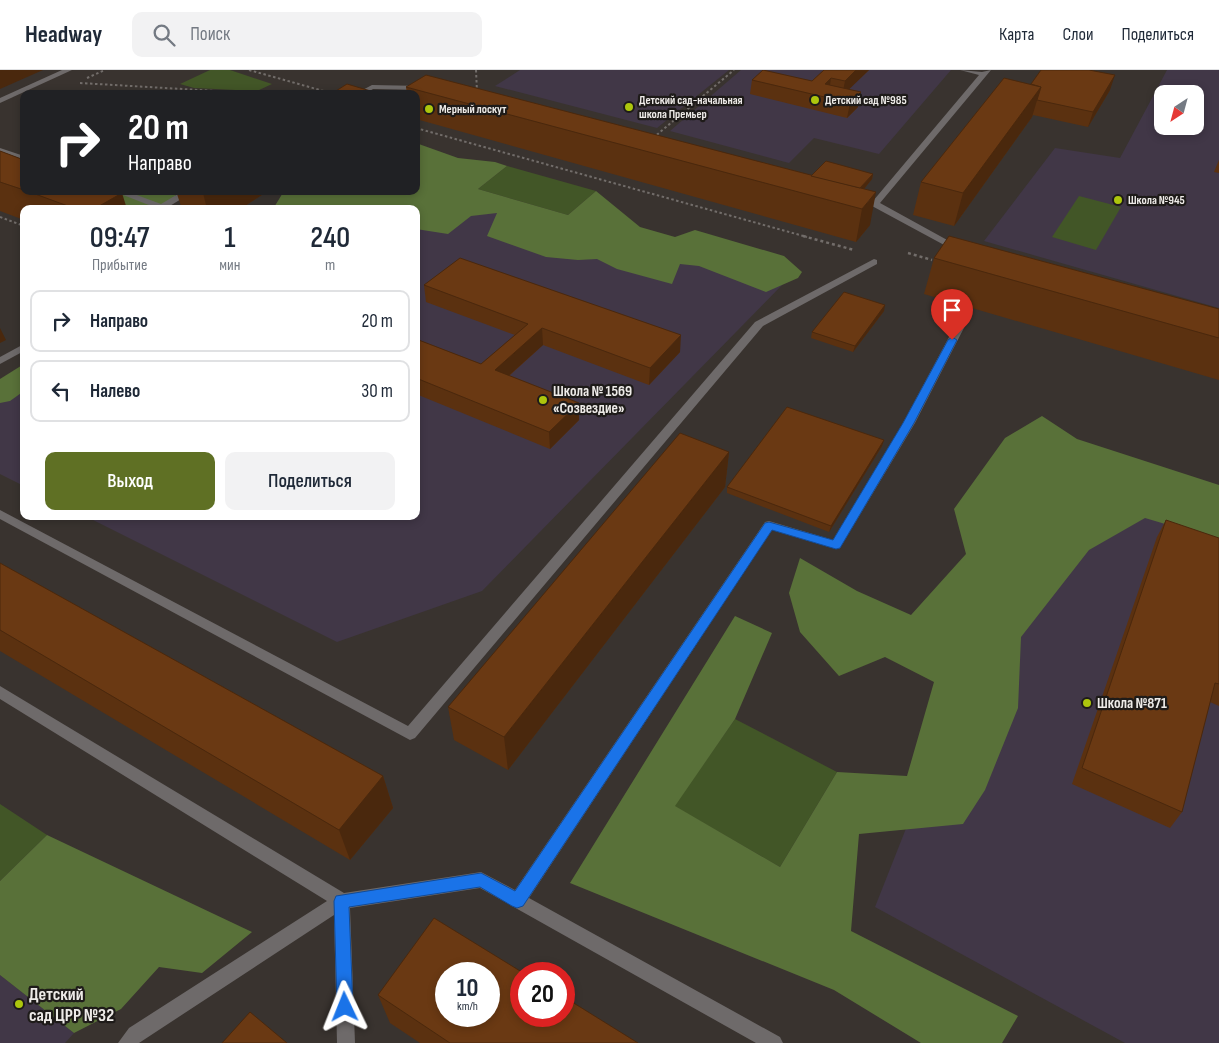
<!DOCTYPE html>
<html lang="ru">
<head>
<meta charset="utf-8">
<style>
  body { margin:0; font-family:"Sofia Sans Condensed",sans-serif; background:#f2f2f3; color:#1f2937; height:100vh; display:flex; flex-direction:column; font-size:19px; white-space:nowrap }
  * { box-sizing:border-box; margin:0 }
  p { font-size:16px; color:#747a83 }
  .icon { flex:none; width:28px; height:28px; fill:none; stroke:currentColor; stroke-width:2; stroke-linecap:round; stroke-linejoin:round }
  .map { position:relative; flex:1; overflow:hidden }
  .drawer { position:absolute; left:20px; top:135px; width:400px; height:315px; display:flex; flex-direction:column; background:#fff; border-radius:10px; box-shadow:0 2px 8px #0003 }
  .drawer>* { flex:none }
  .top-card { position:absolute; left:20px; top:20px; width:400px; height:105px; border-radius:10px; box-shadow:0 2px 8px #0003; background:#202124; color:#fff; overflow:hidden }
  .needle { width:32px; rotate:216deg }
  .controls { position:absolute; left:1154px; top:15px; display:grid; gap:10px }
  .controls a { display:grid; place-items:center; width:50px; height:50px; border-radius:10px; background:#fff; box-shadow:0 2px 8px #0003; font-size:25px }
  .speed { position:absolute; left:435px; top:892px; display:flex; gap:10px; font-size:25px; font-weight:700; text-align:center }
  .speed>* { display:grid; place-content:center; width:65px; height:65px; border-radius:50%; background:#fff; box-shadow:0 2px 8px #0003; line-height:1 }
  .speed small { font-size:12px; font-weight:400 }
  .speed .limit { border:8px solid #d22; background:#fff; color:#111 }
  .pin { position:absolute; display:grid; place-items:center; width:42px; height:42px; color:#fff; margin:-51px -21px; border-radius:50% 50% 50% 0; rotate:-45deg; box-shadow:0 0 5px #0007 }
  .pin .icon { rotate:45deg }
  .me { position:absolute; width:55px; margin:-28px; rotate:358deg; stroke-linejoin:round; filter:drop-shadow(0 0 4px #0008) }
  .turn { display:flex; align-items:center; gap:18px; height:105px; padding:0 25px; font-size:22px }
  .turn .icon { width:65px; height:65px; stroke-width:2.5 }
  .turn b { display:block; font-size:35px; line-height:42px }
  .eta { display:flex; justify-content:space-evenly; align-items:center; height:85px; text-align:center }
  .eta b { font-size:30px; font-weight:600; line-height:35px }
  .primary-button { display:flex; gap:10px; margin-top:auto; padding:10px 25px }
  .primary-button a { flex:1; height:58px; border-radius:10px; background:#5f7024; color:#fff; font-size:20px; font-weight:600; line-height:58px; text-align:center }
  .primary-button a+a { background:#f2f2f3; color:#1f2937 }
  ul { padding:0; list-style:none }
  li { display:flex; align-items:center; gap:15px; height:62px; margin:0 10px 8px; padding:0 15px; border:2px solid #e0e1e3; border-radius:10px }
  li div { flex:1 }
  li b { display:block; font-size:19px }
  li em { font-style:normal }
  header { display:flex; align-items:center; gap:30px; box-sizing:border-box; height:70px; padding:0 25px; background:#fff; border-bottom:1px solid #e0e1e3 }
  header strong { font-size:24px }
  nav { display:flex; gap:28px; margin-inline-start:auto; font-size:18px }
  .search { width:350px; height:45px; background:#f2f2f3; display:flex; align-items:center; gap:12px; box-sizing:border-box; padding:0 18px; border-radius:10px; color:#747a83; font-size:19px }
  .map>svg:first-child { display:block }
</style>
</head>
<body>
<header>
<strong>Headway</strong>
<div class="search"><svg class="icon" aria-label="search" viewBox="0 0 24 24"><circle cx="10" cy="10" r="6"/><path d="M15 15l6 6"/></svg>Поиск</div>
<nav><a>Карта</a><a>Слои</a><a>Поделиться</a></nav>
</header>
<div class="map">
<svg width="1219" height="973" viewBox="0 0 1219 973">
  <rect width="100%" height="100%" fill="#39332f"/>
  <g fill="#413747" fill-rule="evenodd">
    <polygon points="520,0 729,0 657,58 495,16"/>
    <polygon points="741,0 951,0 879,84 814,68 789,93 670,61"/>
    <path d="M1167,0h52v238l-235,-67 71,-93 65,10zM1162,24h33v32h-33z"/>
    <polygon points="416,121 783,214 482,521 337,572 85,446 416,446"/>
    <polygon points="24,312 24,416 0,404 0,327"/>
    <polygon points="1059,371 1219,428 1219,973 1125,973 875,837"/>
    <polygon points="0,905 74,963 65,973 0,973"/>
  </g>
  <g fill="#425627">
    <polygon points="210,0 230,0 272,14 257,21 194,18 180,14"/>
    <polygon points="507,96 596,121 568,145 478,119"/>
    <polygon points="1079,126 1121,137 1096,180 1052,167"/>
    <polygon points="735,649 837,702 780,797 674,736"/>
    <polygon points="0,734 47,765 0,811"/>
  </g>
  <g fill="#597139">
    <polygon points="416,73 458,88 495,92 507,96 478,119 568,145 596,121 640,157 675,167 695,160 784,186 802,202 798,208 766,222 699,196 680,194 672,214 617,199 597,189 578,190 546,187 487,166 497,143 471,146 448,164 416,159 416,139 273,139 284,121 416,121"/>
    <polygon points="101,121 178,121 168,139 119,139"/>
    <polygon points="24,294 24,321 10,331 0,333 0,309"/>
    <polygon points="1042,346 1077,369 1219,415 1219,470 1145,448 1089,480 1021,567 1018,638 985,720 963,754 859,764 851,861 1018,946 1002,973 921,973 834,920 570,813 735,546 772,563 735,649 675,736 780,797 837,702 907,706 934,612 885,587 839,606 800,562 789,523 800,488 857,521 911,545 966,484 954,439 1005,368"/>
    <polygon points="47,765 252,862 202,903 159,897 121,939 74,963 0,905 0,811"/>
  </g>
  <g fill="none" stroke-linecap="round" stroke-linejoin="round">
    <g stroke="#726d6a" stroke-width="2" stroke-dasharray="2.5 2.5" stroke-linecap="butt">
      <polyline points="249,0 334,24"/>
      <polyline points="476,0 477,22"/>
      <polyline points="87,8 105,0"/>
      <polyline points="80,13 267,24"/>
      <polyline points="416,58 807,167"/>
      <polyline points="653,68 734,0"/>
      <polyline points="0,147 24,156"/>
    </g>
    <g stroke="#726d6a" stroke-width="2.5" stroke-dasharray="3 3" stroke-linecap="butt">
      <polyline points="803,166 854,180"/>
      <polyline points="908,183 932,190"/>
    </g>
    <g fill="#6e6a6a" fill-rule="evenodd">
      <polygon points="62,0 72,0 0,33 0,28"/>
      <polygon points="960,0 982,2 991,0 880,133 949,171 951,173 946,176 872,136 854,130 858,127 873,131 979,5"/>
      <polygon points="372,15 422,16 426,18 422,20 373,19 365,24 355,24"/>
      <polygon points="0,78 24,86 24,91 0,83"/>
      <polygon points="113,121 126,121 161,134 183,121 194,121 165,139 159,139"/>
      <polygon points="874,189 877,190 877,194 763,256 415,668 410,670 0,449 0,440 408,656 755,252"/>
      <polygon points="961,251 966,254 915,353 840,478 836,479 772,460 529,828 780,967 783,973 756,973 480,818 350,838 355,973 337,973 334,845 139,973 118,973 129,958 327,831 0,629 0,616 344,823 481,802 515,820 765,452 769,451 833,470 903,353 956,254"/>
      <polygon points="24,274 24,281 0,294 0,287"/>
    </g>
  </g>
  <g fill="#5b3110">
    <polygon points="824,0 869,0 849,19 858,37 847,48 750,24 752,10 812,11"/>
    <polygon points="1031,14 1110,20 1088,57 1033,45 1032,47 954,156 913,145 921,112"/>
    <polygon points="406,17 811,106 873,104 872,109 864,119 870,155 856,172 416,49 416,24 407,24"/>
    <polygon points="0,81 24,90 24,121 116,121 127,139 24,139 24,150 0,141"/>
    <polygon points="1219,90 1219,103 1214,102"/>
    <polygon points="176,121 268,121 240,139 182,139"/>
    <polygon points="934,188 1219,239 1219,310 924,224"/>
    <polygon points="424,215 680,282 649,315 543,275 509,306 579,350 550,379 416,324 416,269 481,294 515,265 426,232"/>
    <polygon points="884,241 853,282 811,268 812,262"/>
    <polygon points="884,370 882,376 829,462 727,423 727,417"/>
    <polygon points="729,382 725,417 508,700 454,670 448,637"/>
    <polygon points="1166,450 1219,595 1219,636 1210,632 1182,742 1170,758 1072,714 1157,467"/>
    <polygon points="0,493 383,706 393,738 350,790 0,581"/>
    <polygon points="378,925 638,973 420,973 390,953"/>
  </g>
  <g fill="#4a280d">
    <polygon points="0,0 43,0 0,19"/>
    <polygon points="856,0 869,0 842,26 845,11"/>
    <polygon points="1115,5 1110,20 1088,57 1093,42"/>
    <polygon points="831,8 829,23 825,14"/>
    <polygon points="1041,17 1032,47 954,156 963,123"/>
    <polygon points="861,22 858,37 847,48 850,33"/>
    <polygon points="873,104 872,109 858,126 859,120"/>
    <polygon points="206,121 268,121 240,139 207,139 203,123"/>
    <polygon points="876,122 870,155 856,172 862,139"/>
    <polygon points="122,123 127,139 94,139"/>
    <polygon points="885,235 884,241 853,282 855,276"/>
    <polygon points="0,258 6,270 0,273"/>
    <polygon points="542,258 543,275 496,317 495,300"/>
    <polygon points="681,265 680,282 649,315 650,298"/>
    <polygon points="579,333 579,350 550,379 549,362"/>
    <polygon points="884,370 882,376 829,462 831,456"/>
    <polygon points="729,382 725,417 508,700 504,667"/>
    <polygon points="383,706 393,738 350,790 339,760"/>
  </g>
  <g fill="#6a3913" stroke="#4a280d" fill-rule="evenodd">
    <polygon points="763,0 812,11 824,0 856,0 845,11 831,8 825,14 861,22 850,33 752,10"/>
    <polygon points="1041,0 1089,0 1115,5 1093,42 1037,30 1041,17 1031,14"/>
    <polygon points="426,5 876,122 862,139 406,17"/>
    <polygon points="1004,8 1041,17 963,123 921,112"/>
    <polygon points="347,14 374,22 371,24 331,24"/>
    <polygon points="0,81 24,90 24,120 0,112"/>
    <polygon points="826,91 873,104 860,118 811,106"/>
    <polygon points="27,121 116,121 122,123 94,139 76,139"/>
    <polygon points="196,121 206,121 203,123"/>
    <polygon points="949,166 1219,239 1219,268 934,188"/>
    <polygon points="460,188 681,265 650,298 542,258 495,300 579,333 549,362 416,308 416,269 481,294 528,254 424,215"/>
    <polygon points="844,222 885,235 855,276 812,262"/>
    <polygon points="787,337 884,370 831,456 727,417"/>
    <polygon points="680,363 729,382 504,667 448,637"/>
    <polygon points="1166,450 1219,468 1219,614 1215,613 1182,742 1082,698"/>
    <polygon points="0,493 383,706 339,760 0,560"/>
    <path d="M434,848l91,56h-4v42h43v-19l74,46h-188l-72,-48zM446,904h43v42h-43z"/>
    <polygon points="250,942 287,973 222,973"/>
  </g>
  <polygon fill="#1a73e8" stroke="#114b97" points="952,267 957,270 914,353 840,478 836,479 772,460 523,836 517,838 512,836 480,817 349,837 353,937 350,943 345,945 339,943 337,937 334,831 336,826 481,803 515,821 765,453 769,452 833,470 903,353 948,270"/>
  <g fill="#adc60d" stroke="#1e1b19" stroke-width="2">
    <circle cx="815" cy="30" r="5"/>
    <circle cx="629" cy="37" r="5"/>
    <circle cx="429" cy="39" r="5"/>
    <circle cx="1118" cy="130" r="5"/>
    <circle cx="543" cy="330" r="5"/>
    <circle cx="1087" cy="633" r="5"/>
    <circle cx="19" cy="934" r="5"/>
  </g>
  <g text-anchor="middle" stroke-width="4.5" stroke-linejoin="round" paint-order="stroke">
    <g font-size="12" font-weight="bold" fill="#eeebe8" stroke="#1e1b19" text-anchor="start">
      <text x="639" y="34">Детский сад-начальная<tspan x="639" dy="14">школа Премьер</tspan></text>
      <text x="825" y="34">Детский сад №985</text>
      <text x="439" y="43">Мерный лоскут</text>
      <text x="1128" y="134">Школа №945</text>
    </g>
    <g font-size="15" font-weight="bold" fill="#eeebe8" stroke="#1e1b19" text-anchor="start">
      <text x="553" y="326">Школа № 1569<tspan x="553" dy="17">«Созвездие»</tspan></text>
      <text x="1097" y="638">Школа №871</text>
    </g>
    <g font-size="18" font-weight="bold" fill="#eeebe8" stroke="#1e1b19" text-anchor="start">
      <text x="29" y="930">Детский<tspan x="29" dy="21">сад ЦРР №32</tspan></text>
    </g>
  </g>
</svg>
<div class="controls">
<a><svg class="needle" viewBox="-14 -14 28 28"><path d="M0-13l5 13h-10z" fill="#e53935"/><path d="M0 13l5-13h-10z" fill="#747a83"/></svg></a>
</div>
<div class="speed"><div>10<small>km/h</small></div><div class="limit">20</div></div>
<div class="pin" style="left:952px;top:270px;background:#d93025"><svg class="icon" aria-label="arrive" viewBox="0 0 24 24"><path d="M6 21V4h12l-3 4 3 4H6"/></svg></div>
<svg class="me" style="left:345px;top:937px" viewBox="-20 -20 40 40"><path d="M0-17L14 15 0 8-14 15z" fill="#1a73e8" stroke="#fff" stroke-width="4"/></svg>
<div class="top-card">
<div class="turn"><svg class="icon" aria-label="right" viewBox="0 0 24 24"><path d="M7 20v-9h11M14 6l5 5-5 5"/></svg><div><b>20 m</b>Направо</div></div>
</div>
<section class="drawer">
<div class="eta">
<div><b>09:47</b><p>Прибытие</p></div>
<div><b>1</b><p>мин</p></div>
<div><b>240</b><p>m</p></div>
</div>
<ul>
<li><svg class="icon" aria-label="right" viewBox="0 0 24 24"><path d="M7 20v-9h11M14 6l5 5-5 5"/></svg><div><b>Направо</b></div><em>20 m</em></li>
<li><svg class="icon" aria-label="left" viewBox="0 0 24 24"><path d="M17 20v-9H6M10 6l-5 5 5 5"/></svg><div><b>Налево</b></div><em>30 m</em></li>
</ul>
<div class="primary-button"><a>Выход</a><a>Поделиться</a></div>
</section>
</div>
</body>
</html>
